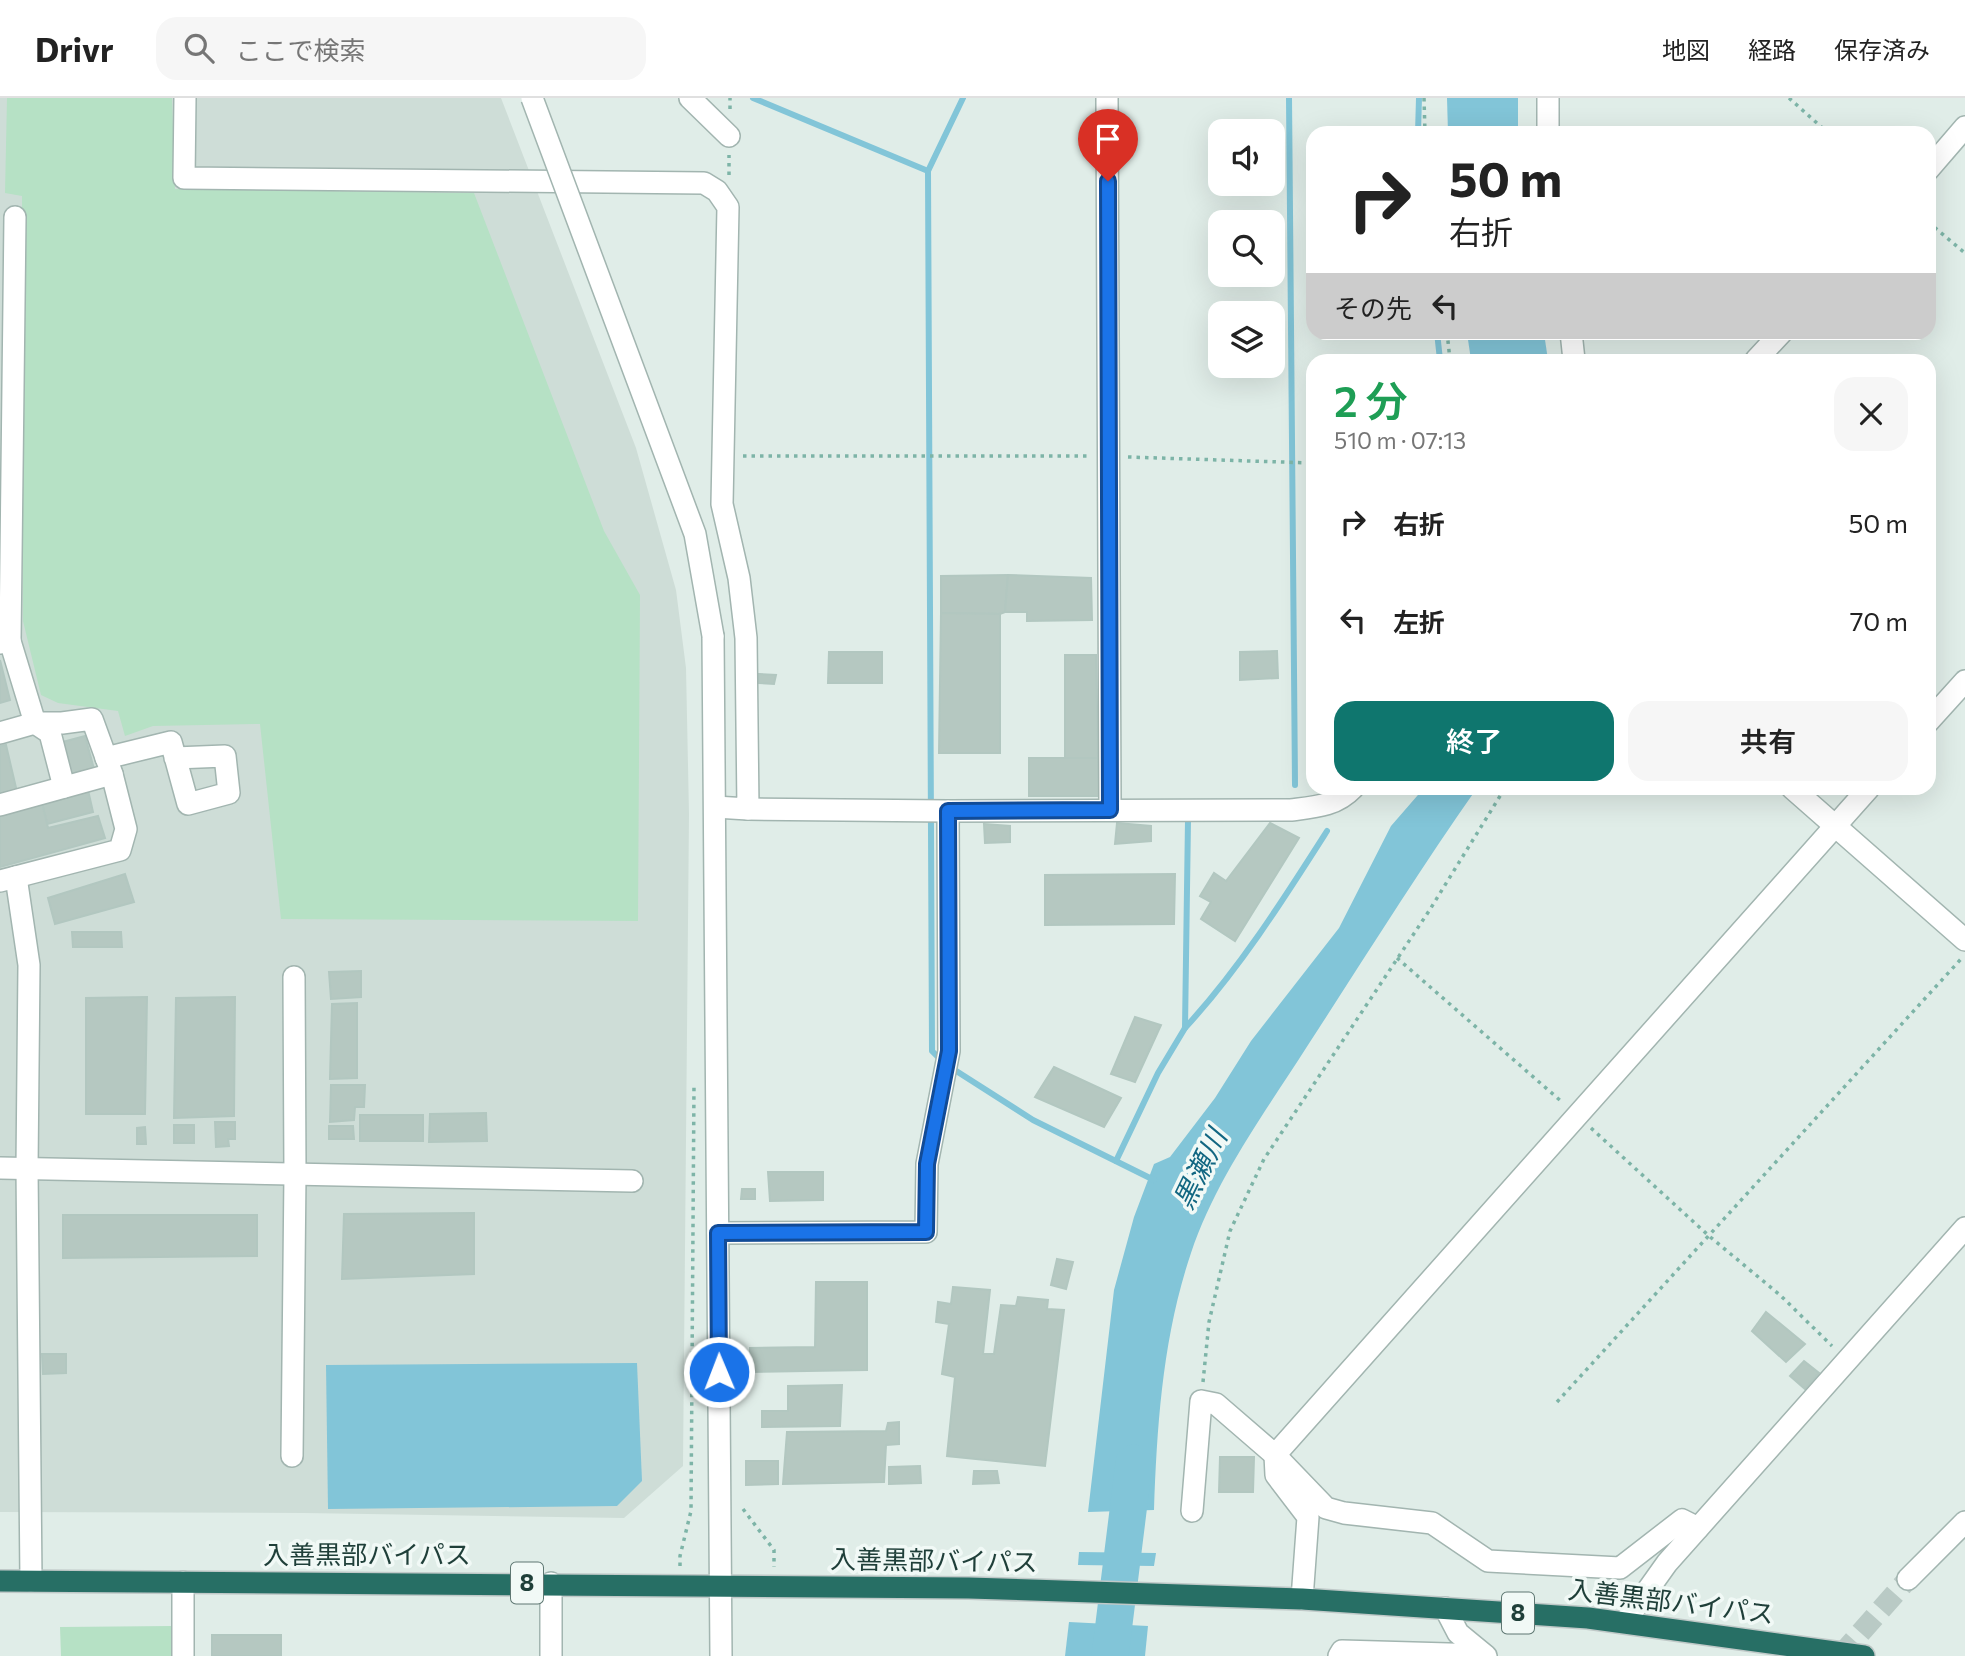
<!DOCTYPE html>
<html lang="ja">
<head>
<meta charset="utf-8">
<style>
  body { margin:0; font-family:Commissioner,"Noto Sans JP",sans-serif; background:#f6f6f6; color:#222; height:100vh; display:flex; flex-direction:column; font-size:26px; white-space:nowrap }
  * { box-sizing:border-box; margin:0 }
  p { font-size:23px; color:#767676 }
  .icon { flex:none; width:38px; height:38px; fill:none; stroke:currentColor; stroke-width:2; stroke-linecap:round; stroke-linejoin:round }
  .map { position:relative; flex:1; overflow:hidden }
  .sheet { position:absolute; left:1306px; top:256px; width:630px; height:441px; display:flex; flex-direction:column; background:#fff; border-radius:21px; box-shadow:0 7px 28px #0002 }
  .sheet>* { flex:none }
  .guide { position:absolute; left:1306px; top:28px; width:630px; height:214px; border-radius:21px; box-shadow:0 7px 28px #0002; background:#fff; color:#222; overflow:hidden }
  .controls { position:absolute; left:1208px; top:21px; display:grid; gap:14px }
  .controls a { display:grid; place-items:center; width:77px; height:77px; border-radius:14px; background:#fff; box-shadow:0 7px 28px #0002; font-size:35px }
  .pin { position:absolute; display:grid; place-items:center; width:60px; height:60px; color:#fff; margin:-72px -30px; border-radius:50% 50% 50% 0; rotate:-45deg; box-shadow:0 0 7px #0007 }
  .pin .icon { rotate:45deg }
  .me { position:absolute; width:77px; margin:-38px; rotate:359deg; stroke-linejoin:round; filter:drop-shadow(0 0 5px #0008) }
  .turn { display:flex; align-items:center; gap:24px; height:147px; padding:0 28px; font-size:32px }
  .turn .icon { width:91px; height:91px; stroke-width:2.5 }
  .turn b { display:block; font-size:49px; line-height:60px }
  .then { display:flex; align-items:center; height:66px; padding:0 28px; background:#0003; gap:14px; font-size:26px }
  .round { display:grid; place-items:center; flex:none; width:74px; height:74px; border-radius:21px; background:#f6f6f6 }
  .summary { display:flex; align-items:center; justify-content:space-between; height:119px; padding:0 28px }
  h1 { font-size:42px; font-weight:600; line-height:52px; color:#1e9e55 }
  .action { display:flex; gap:14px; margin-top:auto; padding:14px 28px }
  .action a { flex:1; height:80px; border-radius:21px; background:#0f766e; color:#fff; font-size:28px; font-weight:600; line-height:80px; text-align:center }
  .action a+a { background:#f6f6f6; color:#222 }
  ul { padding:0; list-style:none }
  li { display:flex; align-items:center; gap:21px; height:98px; padding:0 28px }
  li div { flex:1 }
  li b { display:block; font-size:26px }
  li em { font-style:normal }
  header { display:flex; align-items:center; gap:42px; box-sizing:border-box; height:98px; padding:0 35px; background:#fff; border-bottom:2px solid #e0e0e0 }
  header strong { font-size:33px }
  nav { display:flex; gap:38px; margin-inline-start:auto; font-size:24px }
  .search { width:490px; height:63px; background:#f6f6f6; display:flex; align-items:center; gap:18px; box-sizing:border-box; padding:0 24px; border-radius:21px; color:#767676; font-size:26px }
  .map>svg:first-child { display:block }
</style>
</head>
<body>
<header>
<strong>Drivr</strong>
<div class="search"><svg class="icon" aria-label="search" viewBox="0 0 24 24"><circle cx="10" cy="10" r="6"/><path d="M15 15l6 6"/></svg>ここで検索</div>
<nav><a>地図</a><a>経路</a><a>保存済み</a></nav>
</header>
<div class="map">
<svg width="1965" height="1558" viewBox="0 0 1965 1558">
  <rect width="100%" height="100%" fill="#e0ede8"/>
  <polygon fill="#ceddd7" points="0,0 501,0 636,350 676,492 686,570 689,716 683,1368 624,1420 304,1415 0,1414"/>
  <g fill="#b6e1c5">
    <polygon points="7,0 172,0 175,91 474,95 604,433 640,497 638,823 281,821 260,626 153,628 125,638 118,613 58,605 41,597 23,523 22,98 5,95"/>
    <polygon points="171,1528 172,1558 61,1558 60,1529"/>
  </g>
  <g fill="#82c5d8">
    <polygon points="1447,0 1518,0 1518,35 1448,35"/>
    <polygon points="1467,235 1544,235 1548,262 1471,262"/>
    <path d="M1424,690h53c-59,84 -113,171 -169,257 -42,66 -92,133 -117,208 -28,83 -34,170 -37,257l-66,2 26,-222 20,-73 20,-53 16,-7 45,-59 36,-57 88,-113 52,-102z"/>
    <polygon points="637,1265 642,1383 617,1408 328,1411 326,1267"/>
    <polygon points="1079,1454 1156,1455 1154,1468 1078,1467"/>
    <polygon points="1069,1524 1148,1528 1145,1558 1065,1558"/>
  </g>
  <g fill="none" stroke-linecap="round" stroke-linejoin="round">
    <g stroke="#82c5d8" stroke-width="6">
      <polyline points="753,0 928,73"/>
      <polyline points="1289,0 1295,687"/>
      <polyline points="1418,35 1419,0"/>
      <polyline points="1437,234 1440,262"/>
      <path d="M1185,930c55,-60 98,-128 142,-197"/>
      <polyline points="941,962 932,953 928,73 963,0"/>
      <polyline points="950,969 1033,1022 1154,1082"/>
      <polyline points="1116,1063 1158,975 1185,930 1188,722"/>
    </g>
    <polyline stroke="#82c5d8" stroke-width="37" points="1110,1558 1134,1365"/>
  </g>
  <g fill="#b5c8c1" stroke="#b2c7c0" stroke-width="2">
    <polygon points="1008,477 1005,514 1000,516 941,515 941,478"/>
    <polygon points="1008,477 1091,480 1092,522 1027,523 1027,514 1005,514"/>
    <polygon points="941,515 1000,516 1000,655 939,655"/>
    <polygon points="1277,553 1278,580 1240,582 1240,554"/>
    <polygon points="829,554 882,554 882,585 828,585"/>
    <polygon points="1065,557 1096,557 1098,660 1065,660"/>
    <polygon points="0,562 10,602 0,605"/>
    <polygon points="759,576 776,577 774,586 759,585"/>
    <polygon points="85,638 94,671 69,680 59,645"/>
    <polygon points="6,647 17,694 0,698 0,648"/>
    <polygon points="1029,660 1098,660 1099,698 1029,698"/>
    <polygon points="88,692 93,714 47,726 42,705"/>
    <polygon points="42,705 48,730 98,718 105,740 0,769 0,714"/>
    <polygon points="1117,725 1151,728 1151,743 1115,746"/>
    <polygon points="1270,725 1299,740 1235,843 1201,821 1211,804 1200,798 1214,775 1226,783"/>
    <polygon points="984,726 1010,728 1010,744 985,745"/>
    <polygon points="125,776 134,804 55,826 48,800"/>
    <polygon points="1175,776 1174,826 1045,827 1045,777"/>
    <polygon points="72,834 121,834 122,849 73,849"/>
    <polygon points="361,873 361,899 331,901 329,874"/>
    <polygon points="147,899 145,1016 86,1016 86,900"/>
    <polygon points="235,899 234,1018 174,1020 176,900"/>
    <polygon points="357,905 357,980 330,981 332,906"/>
    <polygon points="1135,919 1161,927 1135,984 1111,976"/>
    <polygon points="1054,969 1121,1000 1104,1029 1035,999"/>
    <polygon points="331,987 365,987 364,1009 355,1009 354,1022 330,1024"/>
    <polygon points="486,1015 487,1043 429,1044 430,1016"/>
    <rect x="360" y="1017" width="63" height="26"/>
    <polygon points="215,1024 235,1024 235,1041 228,1041 229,1048 216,1049"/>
    <rect x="174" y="1027" width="20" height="18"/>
    <polygon points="329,1028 353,1028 354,1041 329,1041"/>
    <polygon points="145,1029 146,1046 137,1046 137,1030"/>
    <polygon points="768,1074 823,1074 823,1102 770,1103"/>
    <polygon points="742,1091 755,1091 755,1101 741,1101"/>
    <polygon points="474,1115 474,1176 342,1181 344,1116"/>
    <polygon points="63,1117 257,1117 257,1158 63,1160"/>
    <polygon points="1057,1161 1073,1164 1066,1191 1051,1187"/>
    <polygon points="816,1184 867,1184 867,1272 749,1274 750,1250 815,1249"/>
    <polygon points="953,1189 990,1192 983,1256 994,1256 1001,1207 1016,1208 1018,1199 1048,1202 1047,1211 1064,1212 1045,1368 947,1358 955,1279 942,1276 949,1226 936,1224 938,1204 951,1206"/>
    <polygon points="1766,1214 1805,1246 1786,1264 1752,1233"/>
    <polygon points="42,1256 66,1256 66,1275 43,1276"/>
    <polygon points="1804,1263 1819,1275 1805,1291 1790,1278"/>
    <polygon points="842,1287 840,1328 762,1329 762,1313 788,1313 788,1288"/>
    <polygon points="899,1324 899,1346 886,1347 884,1384 783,1386 787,1334 886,1333 888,1325"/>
    <polygon points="1220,1359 1254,1359 1253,1394 1219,1394"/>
    <polygon points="746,1363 778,1363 778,1386 746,1387"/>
    <polygon points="920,1368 921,1385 889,1386 889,1369"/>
    <polygon points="974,1373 997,1373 999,1385 973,1386"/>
    <rect x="212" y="1537" width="69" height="21"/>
  </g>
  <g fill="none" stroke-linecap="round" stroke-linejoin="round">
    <polyline stroke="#b9cac5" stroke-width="21" stroke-dasharray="21 10" stroke-linecap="butt" points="1840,1558 1908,1481"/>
    <defs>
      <g id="minor">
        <polyline points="185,0 184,80 704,85 717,93 728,109 722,406 739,480 746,540 748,711 715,709"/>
        <polyline points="690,0 729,38"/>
        <polyline points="1107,0 1110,712"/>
        <polyline points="1548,0 1548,35"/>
        <polyline points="1928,72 1965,29"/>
        <polyline points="1571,234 1574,262"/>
        <polyline points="1756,262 1782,234"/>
        <polyline points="713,538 721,1558"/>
        <polyline points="10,543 15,119"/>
        <polyline points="0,545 10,543 35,625 50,635 64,689"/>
        <polyline points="1928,624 1965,583"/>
        <polyline points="0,635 35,625 62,625 92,621 112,676 126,731 120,752 0,783"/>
        <polyline points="106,660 171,644 188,706 229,695 225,658 175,660"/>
        <polyline points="1792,690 1965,842"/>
        <polyline points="0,707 112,676"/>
        <path d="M748,711l200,2 343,-1c24,-3 45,-4 62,-22"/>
        <polyline points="16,779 29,867 27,1070 31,1483"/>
        <polyline points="0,1070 632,1083"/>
        <polyline points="718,1135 926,1134 927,1066 949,953 948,713"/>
        <polyline points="292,1358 295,1076 294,879"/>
        <polyline points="1192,1413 1201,1303 1216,1306 1275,1357 1869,690"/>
        <polyline points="1908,1481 1965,1424"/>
        <polyline points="183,1484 183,1558"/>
        <polyline points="551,1485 551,1558"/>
        <polyline points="1302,1501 1308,1419 1276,1377 1275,1357 1326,1410 1344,1415 1432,1425 1488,1463 1620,1470 1682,1422 1698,1430"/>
        <polyline points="1445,1510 1458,1535 1486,1558"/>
        <polyline points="1625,1524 1667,1465 1965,1130"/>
        <polyline points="1339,1558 1342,1553 1484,1557"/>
      </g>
      <polyline id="highway" points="0,1483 969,1490 1302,1501 1588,1520 1864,1558"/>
    </defs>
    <use href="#minor" stroke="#a2b5b0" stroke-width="24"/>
    <use href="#highway" stroke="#c0c9c8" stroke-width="24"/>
    <g stroke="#7db4a7" stroke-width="3.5" stroke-dasharray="3.5 5" stroke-linecap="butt">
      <polyline points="1424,0 1425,35"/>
      <polyline points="1789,0 1828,35"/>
      <polyline points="730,11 730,0"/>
      <polyline points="729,77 729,57"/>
      <polyline points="1928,124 1965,155"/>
      <polyline points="1447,234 1450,262"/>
      <polyline points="743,358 1089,358"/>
      <polyline points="1128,359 1312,365"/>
      <polyline points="1397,860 1562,1004"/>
      <polyline points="1591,1030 1709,1138 1780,1197 1832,1248"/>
      <polyline points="1203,1284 1209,1224 1230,1133 1264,1061 1429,813 1505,690"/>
      <polyline points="1557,1304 1961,861"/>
      <polyline points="743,1411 774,1452 774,1469"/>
      <polyline points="680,1468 680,1458 691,1413 694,987"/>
    </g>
    <use href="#minor" stroke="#fff" stroke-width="21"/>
    <use href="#highway" stroke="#276f65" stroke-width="21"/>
    <defs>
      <polyline id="minor-bridge" points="532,0 695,436 713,538"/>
    </defs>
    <use href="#minor-bridge" stroke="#a2b5b0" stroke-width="24" stroke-linecap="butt"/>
    <use href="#minor-bridge" stroke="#fff" stroke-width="21"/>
  </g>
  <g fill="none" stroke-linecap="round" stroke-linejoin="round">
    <defs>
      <polyline id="route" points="719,1274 718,1135 926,1134 927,1066 949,953 948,713 1110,712 1108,83"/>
    </defs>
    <use href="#route" stroke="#114b97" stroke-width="18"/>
    <use href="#route" stroke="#1a73e8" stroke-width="12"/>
  </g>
  <g text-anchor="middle" stroke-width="7" stroke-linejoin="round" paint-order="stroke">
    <g fill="#f1f9f6" stroke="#5e7772" stroke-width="2">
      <rect x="511" y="1464.5" width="32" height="41" rx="5"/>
      <rect x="1502" y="1494.5" width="32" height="41" rx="5"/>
    </g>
    <g font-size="24" font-weight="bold" fill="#1f3f39">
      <text x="527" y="1493">8</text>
      <text x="1518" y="1523">8</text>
    </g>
    <g font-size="26" fill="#1f3f39" stroke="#f1f9f6">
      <text x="367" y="1466">入善黒部バイパス</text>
      <text transform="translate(934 1463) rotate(1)" y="9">入善黒部バイパス</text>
      <text transform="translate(1671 1504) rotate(7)" y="9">入善黒部バイパス</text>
    </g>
    <g font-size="28" font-style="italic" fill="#126782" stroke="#f1f9f6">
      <text transform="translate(1200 1071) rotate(-64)" y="10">黒瀬川</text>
    </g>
  </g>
</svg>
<div class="controls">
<a><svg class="icon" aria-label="sound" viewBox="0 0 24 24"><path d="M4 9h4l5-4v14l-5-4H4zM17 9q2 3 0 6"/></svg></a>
<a><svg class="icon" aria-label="search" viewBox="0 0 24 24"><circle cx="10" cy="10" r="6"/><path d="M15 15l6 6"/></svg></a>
<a><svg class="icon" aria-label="layers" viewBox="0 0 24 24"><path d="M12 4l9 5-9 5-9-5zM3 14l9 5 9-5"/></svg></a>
</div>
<div class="pin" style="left:1108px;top:83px;background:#d93025"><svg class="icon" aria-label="arrive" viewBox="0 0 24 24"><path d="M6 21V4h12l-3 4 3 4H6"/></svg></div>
<svg class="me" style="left:719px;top:1274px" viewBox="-20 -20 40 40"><circle r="17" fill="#1a73e8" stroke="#fff" stroke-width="3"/><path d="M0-11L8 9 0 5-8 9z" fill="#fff"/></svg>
<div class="guide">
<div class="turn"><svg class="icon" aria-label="right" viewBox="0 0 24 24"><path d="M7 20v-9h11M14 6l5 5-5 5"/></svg><div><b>50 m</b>右折</div></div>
<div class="then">その先<svg class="icon" aria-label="left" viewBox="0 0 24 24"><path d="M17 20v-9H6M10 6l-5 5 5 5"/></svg></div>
</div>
<section class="sheet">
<div class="summary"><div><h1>2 分</h1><p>510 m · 07:13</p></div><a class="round"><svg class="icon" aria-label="close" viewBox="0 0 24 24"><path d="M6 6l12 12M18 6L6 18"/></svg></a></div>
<ul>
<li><svg class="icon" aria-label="right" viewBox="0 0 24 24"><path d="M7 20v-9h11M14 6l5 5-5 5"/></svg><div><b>右折</b></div><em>50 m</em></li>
<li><svg class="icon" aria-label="left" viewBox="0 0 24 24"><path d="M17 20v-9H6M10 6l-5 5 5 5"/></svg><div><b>左折</b></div><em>70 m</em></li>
</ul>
<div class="action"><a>終了</a><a>共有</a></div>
</section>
</div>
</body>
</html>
